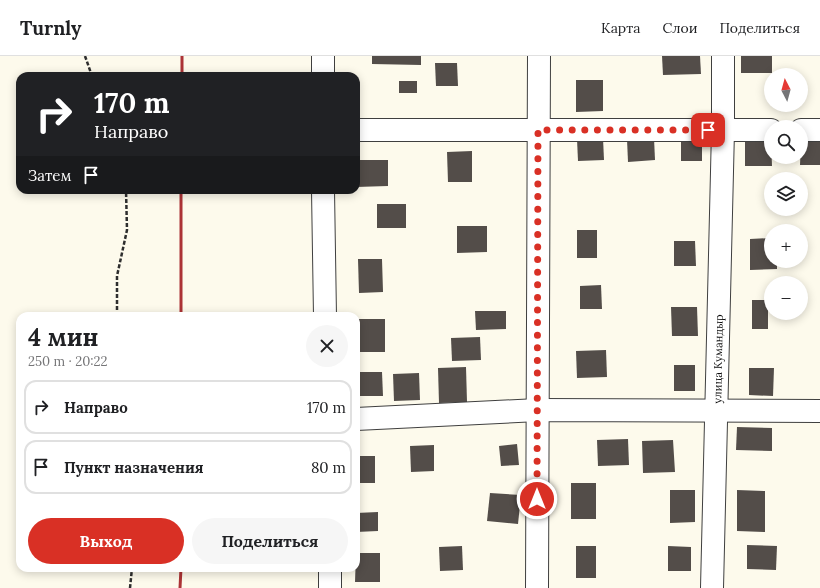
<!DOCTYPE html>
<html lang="ru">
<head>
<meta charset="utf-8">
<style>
  body { margin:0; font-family:Lora,serif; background:#f6f6f6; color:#202124; height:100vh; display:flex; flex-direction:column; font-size:15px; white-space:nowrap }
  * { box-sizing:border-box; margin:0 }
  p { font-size:13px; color:#757577 }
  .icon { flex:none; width:22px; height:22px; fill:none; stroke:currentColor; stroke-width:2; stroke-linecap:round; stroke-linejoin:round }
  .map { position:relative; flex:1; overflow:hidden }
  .drawer { position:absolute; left:16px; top:256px; width:344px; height:260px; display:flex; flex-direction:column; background:#fff; border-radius:12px; box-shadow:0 2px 10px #0003 }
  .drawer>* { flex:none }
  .top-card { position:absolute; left:16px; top:16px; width:344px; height:122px; border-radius:12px; box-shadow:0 2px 10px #0003; background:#202124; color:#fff; overflow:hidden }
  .needle { width:26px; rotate:354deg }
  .tools { position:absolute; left:764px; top:12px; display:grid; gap:8px }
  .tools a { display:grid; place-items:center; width:44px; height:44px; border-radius:50%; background:#fff; box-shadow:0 2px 10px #0003; font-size:20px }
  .pin { position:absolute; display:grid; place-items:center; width:34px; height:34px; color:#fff; margin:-17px; border-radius:8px; box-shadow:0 2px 6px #0006 }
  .me { position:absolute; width:44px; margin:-22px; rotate:0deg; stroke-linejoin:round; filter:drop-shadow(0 0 3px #0008) }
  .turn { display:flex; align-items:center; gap:14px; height:84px; padding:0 12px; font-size:18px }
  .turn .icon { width:52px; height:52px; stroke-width:2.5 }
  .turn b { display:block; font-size:28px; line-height:34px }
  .then { display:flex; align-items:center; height:38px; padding:0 12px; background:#0003; gap:8px; font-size:15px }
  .round { display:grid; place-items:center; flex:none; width:42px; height:42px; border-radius:21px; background:#f6f6f6 }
  .overview { display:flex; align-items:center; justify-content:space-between; height:68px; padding:0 12px }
  h1 { font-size:24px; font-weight:800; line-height:30px }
  .action { display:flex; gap:8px; margin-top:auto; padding:8px 12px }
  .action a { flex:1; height:46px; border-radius:24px; background:#d93025; color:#fff; font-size:16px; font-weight:800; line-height:46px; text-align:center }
  .action a+a { background:#f6f6f6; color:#202124 }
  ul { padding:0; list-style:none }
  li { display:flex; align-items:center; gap:12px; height:54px; margin:0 8px 6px; padding:0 4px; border:2px solid #e0e0e0; border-radius:12px }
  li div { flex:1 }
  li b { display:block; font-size:15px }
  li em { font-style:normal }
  header { display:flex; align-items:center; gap:24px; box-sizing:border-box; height:56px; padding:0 20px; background:#fff; border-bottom:1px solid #e0e0e0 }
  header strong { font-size:19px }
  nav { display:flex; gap:22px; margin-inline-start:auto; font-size:14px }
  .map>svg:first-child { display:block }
</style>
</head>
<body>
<header>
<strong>Turnly</strong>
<nav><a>Карта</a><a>Слои</a><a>Поделиться</a></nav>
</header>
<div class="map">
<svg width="820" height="532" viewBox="0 0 820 532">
  <rect width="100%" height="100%" fill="#fdfaec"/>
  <g fill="#534d49">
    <polygon points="372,0 421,0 421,9 372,8"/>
    <polygon points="662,0 700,0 701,18 663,19"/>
    <rect x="741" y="0" width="31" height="17"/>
    <polygon points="435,7 457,7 458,30 436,30"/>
    <polygon points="576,24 603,24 603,55 576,56"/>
    <rect x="399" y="25" width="18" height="12"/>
    <polygon points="603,82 604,104 578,105 577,83"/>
    <polygon points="654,82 655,104 628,106 627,83"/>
    <rect x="681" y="84" width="21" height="21"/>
    <polygon points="745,84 771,84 772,110 745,110"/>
    <polygon points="801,85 820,85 820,109 800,109"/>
    <polygon points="472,95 472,126 448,126 447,96"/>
    <polygon points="356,104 388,104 388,130 356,131"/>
    <rect x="377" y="148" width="29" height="24"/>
    <polygon points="457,170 487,170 487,196 457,197"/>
    <rect x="577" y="174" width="20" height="28"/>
    <polygon points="771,182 771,205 777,205 777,213 750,214 750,183"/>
    <polygon points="674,185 695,185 696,210 674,210"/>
    <polygon points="358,203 382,203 383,236 359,237"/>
    <polygon points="601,229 602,253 580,253 580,230"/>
    <rect x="752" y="244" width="16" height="29"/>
    <polygon points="671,251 697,251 698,280 672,280"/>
    <polygon points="475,255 506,255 506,273 476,274"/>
    <rect x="356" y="263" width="29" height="33"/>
    <polygon points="480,281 481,304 452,305 451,282"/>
    <polygon points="606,294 607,321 577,322 576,295"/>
    <rect x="674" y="309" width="21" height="26"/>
    <polygon points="466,311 467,346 439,347 438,312"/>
    <polygon points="749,312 774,312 773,340 749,339"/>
    <polygon points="358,316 382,316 383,340 359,340"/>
    <polygon points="419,317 420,344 394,345 393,318"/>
    <polygon points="737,371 772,372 772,395 736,394"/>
    <polygon points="628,383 629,409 598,410 597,384"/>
    <polygon points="673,384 675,416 643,417 642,385"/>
    <polygon points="517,388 519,409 501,410 499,390"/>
    <polygon points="434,389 434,415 411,416 410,390"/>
    <rect x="356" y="400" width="19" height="27"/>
    <rect x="571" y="427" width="25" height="36"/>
    <polygon points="670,434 695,434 695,466 670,467"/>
    <polygon points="737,434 765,435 765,476 737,475"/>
    <polygon points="490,437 521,439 518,468 487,465"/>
    <polygon points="378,456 378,475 356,476 356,457"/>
    <polygon points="747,489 777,490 776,514 747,513"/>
    <polygon points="462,490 463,514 440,515 439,491"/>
    <rect x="576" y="490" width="20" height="32"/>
    <polygon points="668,490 691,491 691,515 668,515"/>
    <polygon points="356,497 380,497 380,526 355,526"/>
  </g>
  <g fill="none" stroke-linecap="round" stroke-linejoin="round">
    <defs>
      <g id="minor">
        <polyline points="323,20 323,0"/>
        <polyline points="356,74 771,74"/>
        <polyline points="801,74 820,74"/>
        <polyline points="323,134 325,260"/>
        <polyline points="356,363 538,354 820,355"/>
        <polyline points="330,512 330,532"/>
        <polyline points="537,532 539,0"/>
        <polyline points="712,532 723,74 723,0"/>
      </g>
    </defs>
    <use href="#minor" stroke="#3f3f3f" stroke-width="24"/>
    <g stroke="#2e2e2e" stroke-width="2.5" stroke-dasharray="4 2" stroke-linecap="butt">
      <polyline points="85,0 92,20"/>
      <polyline points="117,260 117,220 127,174 126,134"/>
      <polyline points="130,532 132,512"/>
    </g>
    <use href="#minor" stroke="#fff" stroke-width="22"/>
    <g stroke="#ac3336" stroke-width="3">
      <polyline points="182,20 182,0"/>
      <polyline points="181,260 181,134"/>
      <polyline points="180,532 181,512"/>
    </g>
  </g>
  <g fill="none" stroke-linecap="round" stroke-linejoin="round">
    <polyline stroke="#d93025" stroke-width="7" stroke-dasharray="0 12.6" points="537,443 538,74 708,74"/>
  </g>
  <g text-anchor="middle" stroke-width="4" stroke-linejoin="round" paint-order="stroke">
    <g font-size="11" fill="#0c0c0c" stroke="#fff">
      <text transform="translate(718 303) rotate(-89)" y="4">улица Кумандыр</text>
    </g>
  </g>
</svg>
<div class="tools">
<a><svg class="needle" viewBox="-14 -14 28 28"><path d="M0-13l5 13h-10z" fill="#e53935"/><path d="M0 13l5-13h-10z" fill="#757577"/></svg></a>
<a><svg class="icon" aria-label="search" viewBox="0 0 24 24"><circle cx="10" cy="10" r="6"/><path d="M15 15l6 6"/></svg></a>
<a><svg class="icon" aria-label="layers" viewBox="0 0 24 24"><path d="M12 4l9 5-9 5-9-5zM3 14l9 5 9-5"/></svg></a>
<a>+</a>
<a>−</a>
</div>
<div class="pin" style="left:708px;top:74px;background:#d93025"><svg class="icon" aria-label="arrive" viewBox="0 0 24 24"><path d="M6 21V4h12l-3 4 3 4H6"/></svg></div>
<svg class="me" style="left:537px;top:443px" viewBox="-20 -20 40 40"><circle r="17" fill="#d93025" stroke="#fff" stroke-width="3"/><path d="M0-11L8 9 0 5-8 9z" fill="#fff"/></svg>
<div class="top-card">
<div class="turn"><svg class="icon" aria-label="right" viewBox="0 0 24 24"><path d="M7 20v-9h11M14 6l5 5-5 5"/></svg><div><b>170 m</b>Направо</div></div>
<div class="then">Затем<svg class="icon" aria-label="arrive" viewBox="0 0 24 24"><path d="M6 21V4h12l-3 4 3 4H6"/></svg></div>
</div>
<section class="drawer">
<div class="overview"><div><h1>4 мин</h1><p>250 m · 20:22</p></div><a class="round"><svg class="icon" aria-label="close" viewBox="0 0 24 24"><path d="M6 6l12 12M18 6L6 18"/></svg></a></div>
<ul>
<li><svg class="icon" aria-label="right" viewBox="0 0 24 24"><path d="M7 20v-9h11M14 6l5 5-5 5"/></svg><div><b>Направо</b></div><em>170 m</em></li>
<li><svg class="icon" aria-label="arrive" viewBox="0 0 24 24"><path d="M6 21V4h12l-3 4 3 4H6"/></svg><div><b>Пункт назначения</b></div><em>80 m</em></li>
</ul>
<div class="action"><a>Выход</a><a>Поделиться</a></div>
</section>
</div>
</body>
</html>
